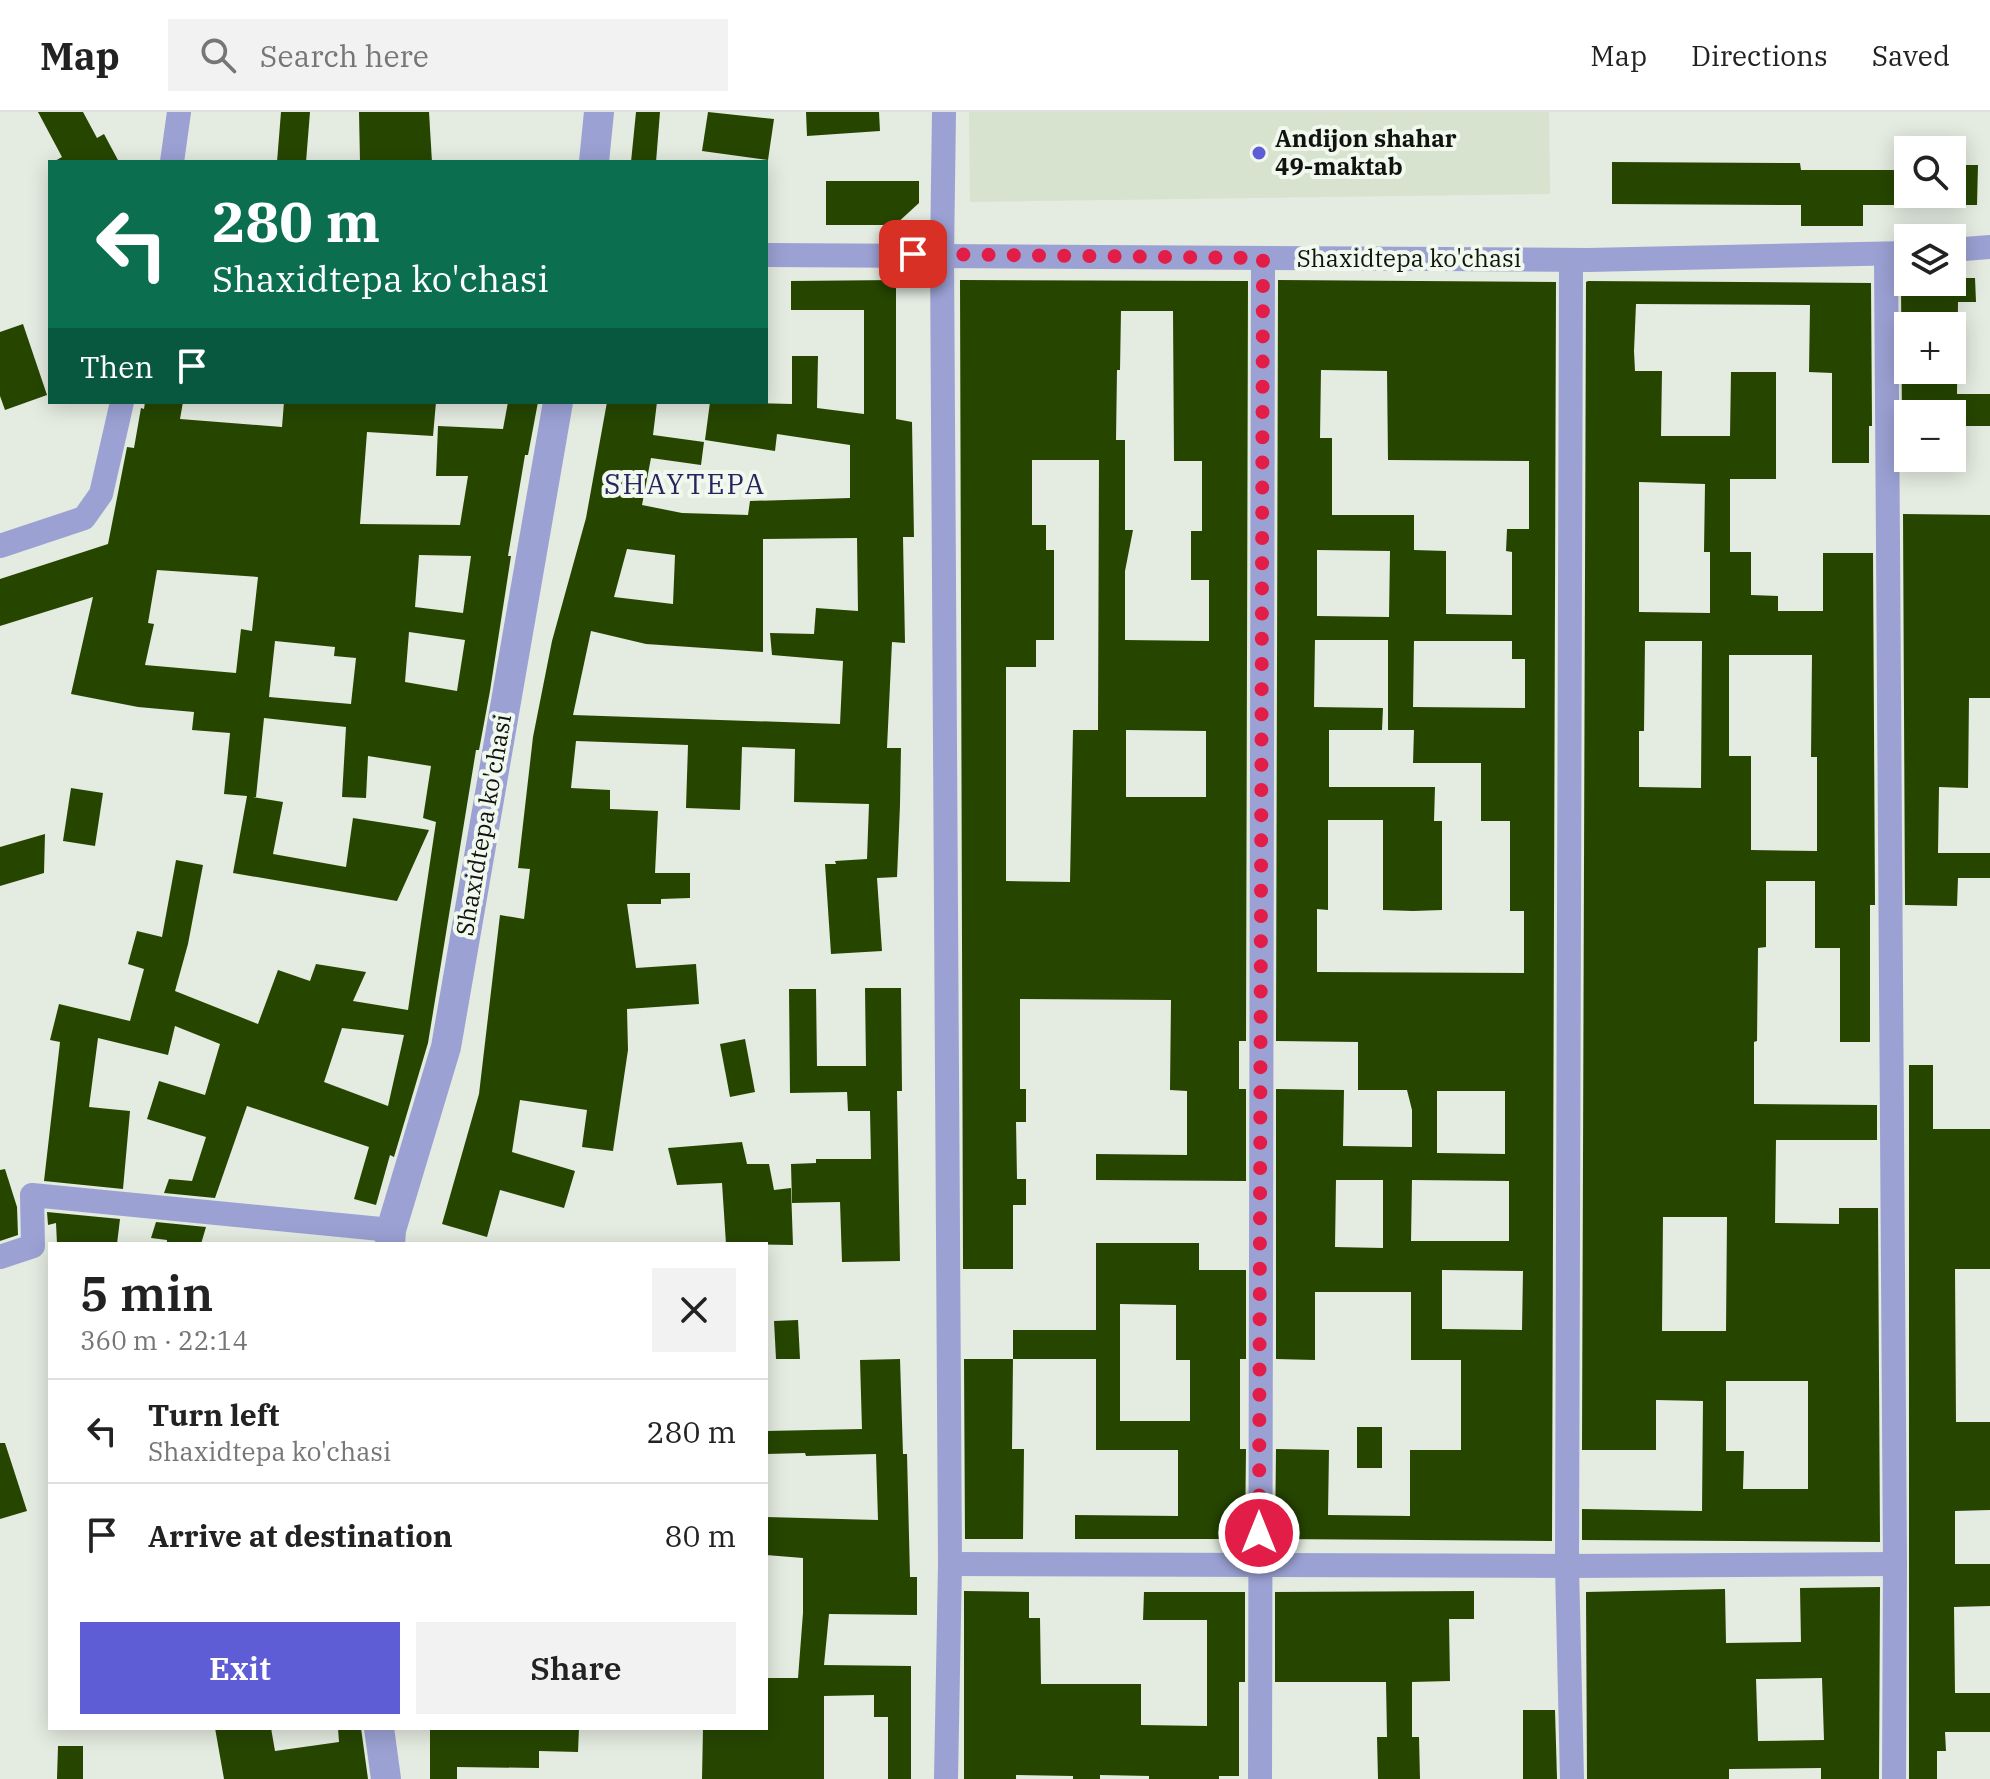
<!DOCTYPE html>
<html lang="en">
<head>
<meta charset="utf-8">
<style>
  body { margin:0; font-family:"IBM Plex Serif",serif; background:#f2f2f2; color:#222; height:100vh; display:flex; flex-direction:column; font-size:30px; white-space:nowrap }
  * { box-sizing:border-box; margin:0 }
  p { font-size:26px; color:#767676 }
  .icon { flex:none; width:44px; height:44px; fill:none; stroke:currentColor; stroke-width:2; stroke-linecap:round; stroke-linejoin:round }
  .map { position:relative; flex:1; overflow:hidden }
  .panel { position:absolute; left:48px; top:1130px; width:720px; height:488px; display:flex; flex-direction:column; background:#fff; border-radius:0px; box-shadow:0 4px 20px #0003 }
  .panel>* { flex:none }
  .hud { position:absolute; left:48px; top:48px; width:720px; height:244px; border-radius:0px; box-shadow:0 4px 20px #0003; background:#0b6e4f; color:#fff; overflow:hidden }
  .controls { position:absolute; left:1894px; top:24px; display:grid; gap:16px }
  .controls a { display:grid; place-items:center; width:72px; height:72px; border-radius:0px; background:#fff; box-shadow:0 4px 20px #0003; font-size:40px }
  .pin { position:absolute; display:grid; place-items:center; width:68px; height:68px; color:#fff; margin:-34px; border-radius:16px; box-shadow:0 4px 12px #0006 }
  .me { position:absolute; width:88px; margin:-44px; rotate:0deg; stroke-linejoin:round; filter:drop-shadow(0 0 6px #0008) }
  .turn { display:flex; align-items:center; gap:28px; height:168px; padding:0 32px; font-size:36px }
  .turn .icon { width:104px; height:104px; stroke-width:2.5 }
  .turn b { display:block; font-size:56px; line-height:68px }
  .then { display:flex; align-items:center; height:76px; padding:0 32px; background:#0003; gap:16px; font-size:30px }
  .round { display:grid; place-items:center; flex:none; width:84px; height:84px; border-radius:0px; background:#f2f2f2 }
  .overview { display:flex; align-items:center; justify-content:space-between; height:136px; padding:0 32px }
  h1 { font-size:48px; font-weight:600; line-height:60px }
  .button { display:flex; gap:16px; margin-top:auto; padding:16px 32px }
  .button a { flex:1; height:92px; border-radius:0px; background:#5e5dd5; color:#fff; font-size:32px; font-weight:600; line-height:92px; text-align:center }
  .button a+a { background:#f2f2f2; color:#222 }
  ul { padding:0; list-style:none }
  li { display:flex; align-items:center; gap:24px; height:104px; padding:0 32px; border-top:2px solid #e0e0e0 }
  li div { flex:1 }
  li b { display:block; font-size:30px }
  li em { font-style:normal }
  header { display:flex; align-items:center; gap:48px; box-sizing:border-box; height:112px; padding:0 40px; background:#fff; border-bottom:2px solid #e0e0e0 }
  header strong { font-size:38px }
  nav { display:flex; gap:44px; margin-inline-start:auto; font-size:28px }
  .search { width:560px; height:72px; background:#f2f2f2; display:flex; align-items:center; gap:20px; box-sizing:border-box; padding:0 28px; border-radius:0px; color:#767676; font-size:30px }
  .map>svg:first-child { display:block }
</style>
</head>
<body>
<header>
<strong>Map</strong>
<div class="search"><svg class="icon" aria-label="search" viewBox="0 0 24 24"><circle cx="10" cy="10" r="6"/><path d="M15 15l6 6"/></svg>Search here</div>
<nav><a>Map</a><a>Directions</a><a>Saved</a></nav>
</header>
<div class="map">
<svg width="1990" height="1667" viewBox="0 0 1990 1667">
  <rect width="100%" height="100%" fill="#e4ebe0"/>
  <polygon fill="#d7e2cf" points="969,0 1549,0 1550,82 970,90"/>
  <g fill="#264600" fill-rule="evenodd">
    <polygon points="38,0 83,0 97,26 104,22 119,50 53,50 62,45"/>
    <polygon points="281,0 310,0 306,50 277,50"/>
    <polygon points="359,0 429,0 432,50 360,50"/>
    <polygon points="636,0 660,0 656,50 631,50"/>
    <polygon points="708,0 774,7 768,48 702,39"/>
    <polygon points="806,0 879,0 880,19 807,24"/>
    <polygon points="1612,50 1800,51 1801,58 1897,58 1897,53 1908,53 1908,82 1952,82 1952,53 1978,53 1977,93 1863,93 1863,114 1801,114 1801,93 1612,92"/>
    <polygon points="826,69 919,69 919,91 895,113 826,113"/>
    <path d="M1906,166l2,4h44v-4h23l1,24h-18l-1,92h33v32h-38v-12h-44v12h-6l-1,-143h5zM1908,214h44v44h-44z"/>
    <path d="M896,168v139l16,3 2,115h-11l2,106 -13,-1 -5,106h14l-1,57 -3,72 -20,1 5,73 -51,3 -6,-90h11l-1,-3 32,-2 2,-55 -75,-2 1,-53 -53,-2 -2,63 -54,-2 2,-63 -112,-4 -5,47 39,2v19l48,2 -3,62h35v25l-29,1v5h-34l9,64 60,-4 3,40 -72,5 1,41 -15,101 -31,-4 5,-37 -67,-10 -8,52 63,19 -11,37 -64,-18 -13,47 -45,-13 37,-130 21,-179 24,4 6,-50 -12,-1 15,-131 19,-96 34,-123 21,-116h50l-4,33 51,7 -3,23 -50,-7 -9,47 40,8 66,2 2,-14 100,-3v-53l-73,-11 -2,17 -70,-11 5,-38 82,2v-48h26l-1,52 47,6v-104h-73v-29zM857,426l1,73 -42,-3 -2,26 -44,-1 2,22 71,6 -3,63 -267,-9 18,-84 55,13 117,8v-113zM627,437l48,6 -2,49 -59,-7z"/>
    <path d="M960,168l288,1 -2,760h-7v48h7v92l-150,-1v-26l91,1v-64l-17,-1 1,-90 -151,-1v90h6v33h-10l1,57h9v26h-13v64h-50zM1121,199h52l1,150h28v70h-11v49h18v61l-84,-1v-69l8,-41h-8v-90h-9l1,-70h3zM1032,348h67l-1,270h-25l-3,152 -64,-1v-214h30v-27h18v-90h-8v-25h-14zM1126,618l80,1v66h-80z"/>
    <path d="M1278,168l278,2 -4,1259 -277,-2 1,-90 53,1 -1,65 82,1v-66h51v-90h-50v-68h-96v68l-39,-1v-270l68,1 -1,56 69,1v-37l-5,-20h-49v-48l-82,-1zM1321,258l66,1 1,89 141,1v68h-22l-1,22 6,1v63l-66,-1v-63l-32,-1v-35h-82v-77h-12zM1317,438l73,1 -1,66 -72,-1zM1315,528h73v90h26l-1,33h68v58h29v90h14v62l-207,-1v-63l11,1v-90h55v90l30,1 29,-1v-89h-8l1,-34h-106v-57h53l1,-22 -69,-1zM1414,529h98v18h13v49l-112,-1zM1437,979h68v63l-68,-1zM1336,1068h47v68l-48,-1zM1412,1068l97,1v60h-98zM1442,1158l81,1 -1,59 -80,-1z"/>
    <path d="M1588,169l283,2 1,143h-3v37h-37v-90l-23,-1 1,-67 -174,-1 -2,47 1,20h27l-1,65h69l1,-64h45v107h-46v73h21v43l27,1v15h45v-58h50l2,352h-5v137h-30v-94h-25v-67h-49v66l-8,1 -1,93 -3,1v62l123,1v35h-101l-1,83 64,1v-16h39l2,334 -298,-2v-31l120,2 1,-110 -47,-1v50h-74l4,-1168zM1639,370l66,2 -1,68h6v61l-71,-1zM1645,529h57l-1,147 -62,-1v-56h5zM1729,543h83l-1,102h6v94l-66,-1v-94h-22zM1663,1105h64l-1,114h-64zM1726,1269h82v108h-65l1,-38h-18z"/>
    <polygon points="23,212 47,283 5,298 0,284 0,220"/>
    <path d="M145,290h38l-3,17 102,8 2,-25h152l-3,34 -66,-4 -7,92 100,1 8,-49h-32l2,-50 65,3 5,-27h30l-10,53h-3l-17,101h3l-21,135 -11,59h-3l-48,293 -34,114 -4,-2 -14,50 -22,-6 15,-52 -122,-41 -32,92 -51,-5 5,-14 23,2 14,-44 -59,-18 12,-38 46,14 15,-51 -45,-18 -7,29 -70,-17 -9,69 41,4 -7,78 -79,-8 16,-139 -10,-2 9,-36 71,17 14,-52 -16,-5 9,-33 25,6 14,-77 27,5 -15,79 -13,47 83,33 20,-54 32,11 6,-17 50,8 -13,29 55,9 28,-188 -13,-4 8,-52 -63,-10 -2,42 -24,-1 4,-70 -82,-9 -8,79h-3l30,5 -10,52 73,13 7,-49 76,12 -32,71 -164,-28 14,-77 -23,-2 6,-61 -38,-3 2,-18 -56,-5 -67,-13 22,-97 -93,29v-47l108,-35 19,-97 7,1 7,-40 3,1zM419,443l52,1 -8,57 -48,-6zM157,458l101,7 -6,54 -11,-2 -5,44 -91,-8 9,-41 -6,-1zM409,520l56,8 -8,51 -52,-9zM275,529l60,6 -1,9 22,2 -5,46 -82,-7zM342,916l62,7 -16,71 -64,-24z"/>
    <polygon points="1903,402 1990,403 1990,586 1969,586 1968,676 1939,675 1938,741 1990,741 1990,766 1958,766 1957,794 1905,793"/>
    <polygon points="71,676 103,681 95,734 63,729"/>
    <polygon points="45,722 44,761 0,774 0,735"/>
    <polygon points="865,876 901,876 902,979 897,979 900,1149 842,1150 840,1090 792,1091 791,1052 816,1051 816,1047 871,1047 870,999 848,999 847,980 790,981 789,877 816,877 817,954 866,954"/>
    <polygon points="745,927 755,980 730,985 720,932"/>
    <polygon points="1909,953 1933,953 1933,1017 1990,1017 1990,1157 1955,1157 1956,1310 1990,1310 1990,1398 1955,1399 1955,1452 1990,1452 1990,1494 1954,1495 1955,1581 1990,1581 1990,1620 1945,1620 1946,1639 1937,1639 1937,1667 1909,1667"/>
    <polygon points="742,1030 747,1052 769,1052 774,1078 791,1076 793,1133 726,1132 722,1071 677,1073 668,1036"/>
    <polygon points="5,1057 17,1095 18,1123 0,1129 0,1058"/>
    <polygon points="47,1100 120,1107 117,1132 57,1132 56,1111 48,1113"/>
    <polygon points="156,1110 206,1115 201,1132 167,1132 167,1128 151,1126"/>
    <path d="M1096,1131h103v27h47v89h-6v90h6l-1,90h-170v-24l103,1v-66h-82v-91h-83v-29h83zM1120,1192l56,1v55h14v61h-70z"/>
    <polygon points="798,1208 800,1247 776,1247 774,1209"/>
    <polygon points="900,1247 903,1342 907,1342 910,1465 917,1465 917,1503 829,1502 824,1553 911,1554 911,1667 888,1667 888,1605 874,1605 874,1583 824,1584 824,1667 702,1667 703,1616 766,1616 766,1566 798,1566 803,1501 803,1446 766,1443 766,1405 878,1408 876,1342 806,1344 805,1341 766,1342 766,1319 862,1317 860,1248"/>
    <polygon points="964,1247 1013,1247 1012,1337 1024,1337 1023,1427 965,1427"/>
    <rect x="1357" y="1315" width="25" height="41"/>
    <polygon points="0,1331 5,1331 27,1399 0,1407"/>
    <path d="M1880,1475l-1,192h-58v-11l-92,1v10h-142l-1,-187 139,-3 1,54 75,-1 -1,-54zM1822,1566l2,62 -66,1 -2,-62z"/>
    <polygon points="964,1479 1029,1480 1029,1506 1040,1506 1041,1572 1141,1572 1141,1613 1207,1614 1207,1508 1143,1508 1144,1480 1245,1480 1245,1570 1239,1570 1239,1664 1219,1664 1219,1667 1149,1667 1149,1664 1100,1663 1100,1667 1073,1667 1073,1664 1016,1663 1016,1667 964,1667"/>
    <polygon points="1474,1479 1474,1507 1449,1507 1450,1569 1412,1570 1412,1625 1419,1625 1420,1667 1378,1667 1377,1625 1387,1625 1386,1570 1275,1570 1275,1480"/>
    <polygon points="1523,1598 1555,1598 1557,1667 1523,1667"/>
    <polygon points="215,1616 271,1616 275,1639 339,1630 338,1616 361,1616 368,1667 224,1667"/>
    <polygon points="430,1616 579,1616 578,1640 539,1639 539,1656 457,1655 457,1667 430,1667"/>
    <polygon points="58,1634 83,1634 83,1667 57,1667"/>
  </g>
  <g fill="none" stroke-linecap="round" stroke-linejoin="round">
    <g stroke="#9ba1d3" stroke-width="24">
      <polyline points="944,0 942,142 950,1452 946,1667"/>
      <polyline points="172,50 179,0"/>
      <polyline points="1952,138 1990,135"/>
      <polyline points="1886,142 1895,1452 1894,1667"/>
      <polyline points="766,143 1588,148 1908,141"/>
      <polyline points="1571,148 1567,1454 1572,1667"/>
      <polyline points="0,434 84,406 101,382 122,290"/>
      <polyline points="0,1145 33,1134 32,1083 391,1118"/>
      <polyline points="950,1452 1567,1454 1895,1452"/>
      <polyline points="1260,1667 1263,146"/>
    </g>
    <g stroke="#9ba1d3" stroke-width="30">
      <polyline points="594,50 599,0"/>
      <polyline points="390,1132 391,1118 446,935 558,290"/>
      <polyline points="379,1616 386,1667"/>
    </g>
  </g>
  <g fill="none" stroke-linecap="round" stroke-linejoin="round">
    <polyline stroke="#e11d48" stroke-width="14" stroke-dasharray="0 25.2" points="913,142 1263,146 1259,1421"/>
  </g>
  <circle fill="#5e5dd5" stroke="#f1f8ed" stroke-width="3" cx="1259" cy="41" r="8"/>
  <g text-anchor="middle" stroke-width="8" stroke-linejoin="round" paint-order="stroke">
    <g font-size="24" font-weight="bold" fill="#11130f" stroke="#f1f8ed" text-anchor="start">
      <text x="1275" y="35">Andijon shahar<tspan x="1275" dy="28">49-maktab</tspan></text>
    </g>
    <g font-size="24" fill="#11130f" stroke="#f1f8ed">
      <text x="1409" y="155">Shaxidtepa ko'chasi</text>
      <text transform="translate(484 713) rotate(-80)" y="8">Shaxidtepa ko'chasi</text>
    </g>
    <g font-size="28" letter-spacing="2" fill="#26255f" stroke="#f1f8ed">
      <text x="685" y="382">SHAYTEPA</text>
    </g>
  </g>
</svg>
<div class="controls">
<a><svg class="icon" aria-label="search" viewBox="0 0 24 24"><circle cx="10" cy="10" r="6"/><path d="M15 15l6 6"/></svg></a>
<a><svg class="icon" aria-label="layers" viewBox="0 0 24 24"><path d="M12 4l9 5-9 5-9-5zM3 14l9 5 9-5"/></svg></a>
<a>+</a>
<a>−</a>
</div>
<div class="pin" style="left:913px;top:142px;background:#d93025"><svg class="icon" aria-label="arrive" viewBox="0 0 24 24"><path d="M6 21V4h12l-3 4 3 4H6"/></svg></div>
<svg class="me" style="left:1259px;top:1421px" viewBox="-20 -20 40 40"><circle r="17" fill="#e11d48" stroke="#fff" stroke-width="3"/><path d="M0-11L8 9 0 5-8 9z" fill="#fff"/></svg>
<div class="hud">
<div class="turn"><svg class="icon" aria-label="left" viewBox="0 0 24 24"><path d="M17 20v-9H6M10 6l-5 5 5 5"/></svg><div><b>280 m</b>Shaxidtepa ko'chasi</div></div>
<div class="then">Then<svg class="icon" aria-label="arrive" viewBox="0 0 24 24"><path d="M6 21V4h12l-3 4 3 4H6"/></svg></div>
</div>
<section class="panel">
<div class="overview"><div><h1>5 min</h1><p>360 m · 22:14</p></div><a class="round"><svg class="icon" aria-label="close" viewBox="0 0 24 24"><path d="M6 6l12 12M18 6L6 18"/></svg></a></div>
<ul>
<li><svg class="icon" aria-label="left" viewBox="0 0 24 24"><path d="M17 20v-9H6M10 6l-5 5 5 5"/></svg><div><b>Turn left</b><p>Shaxidtepa ko'chasi</p></div><em>280 m</em></li>
<li><svg class="icon" aria-label="arrive" viewBox="0 0 24 24"><path d="M6 21V4h12l-3 4 3 4H6"/></svg><div><b>Arrive at destination</b></div><em>80 m</em></li>
</ul>
<div class="button"><a>Exit</a><a>Share</a></div>
</section>
</div>
</body>
</html>
